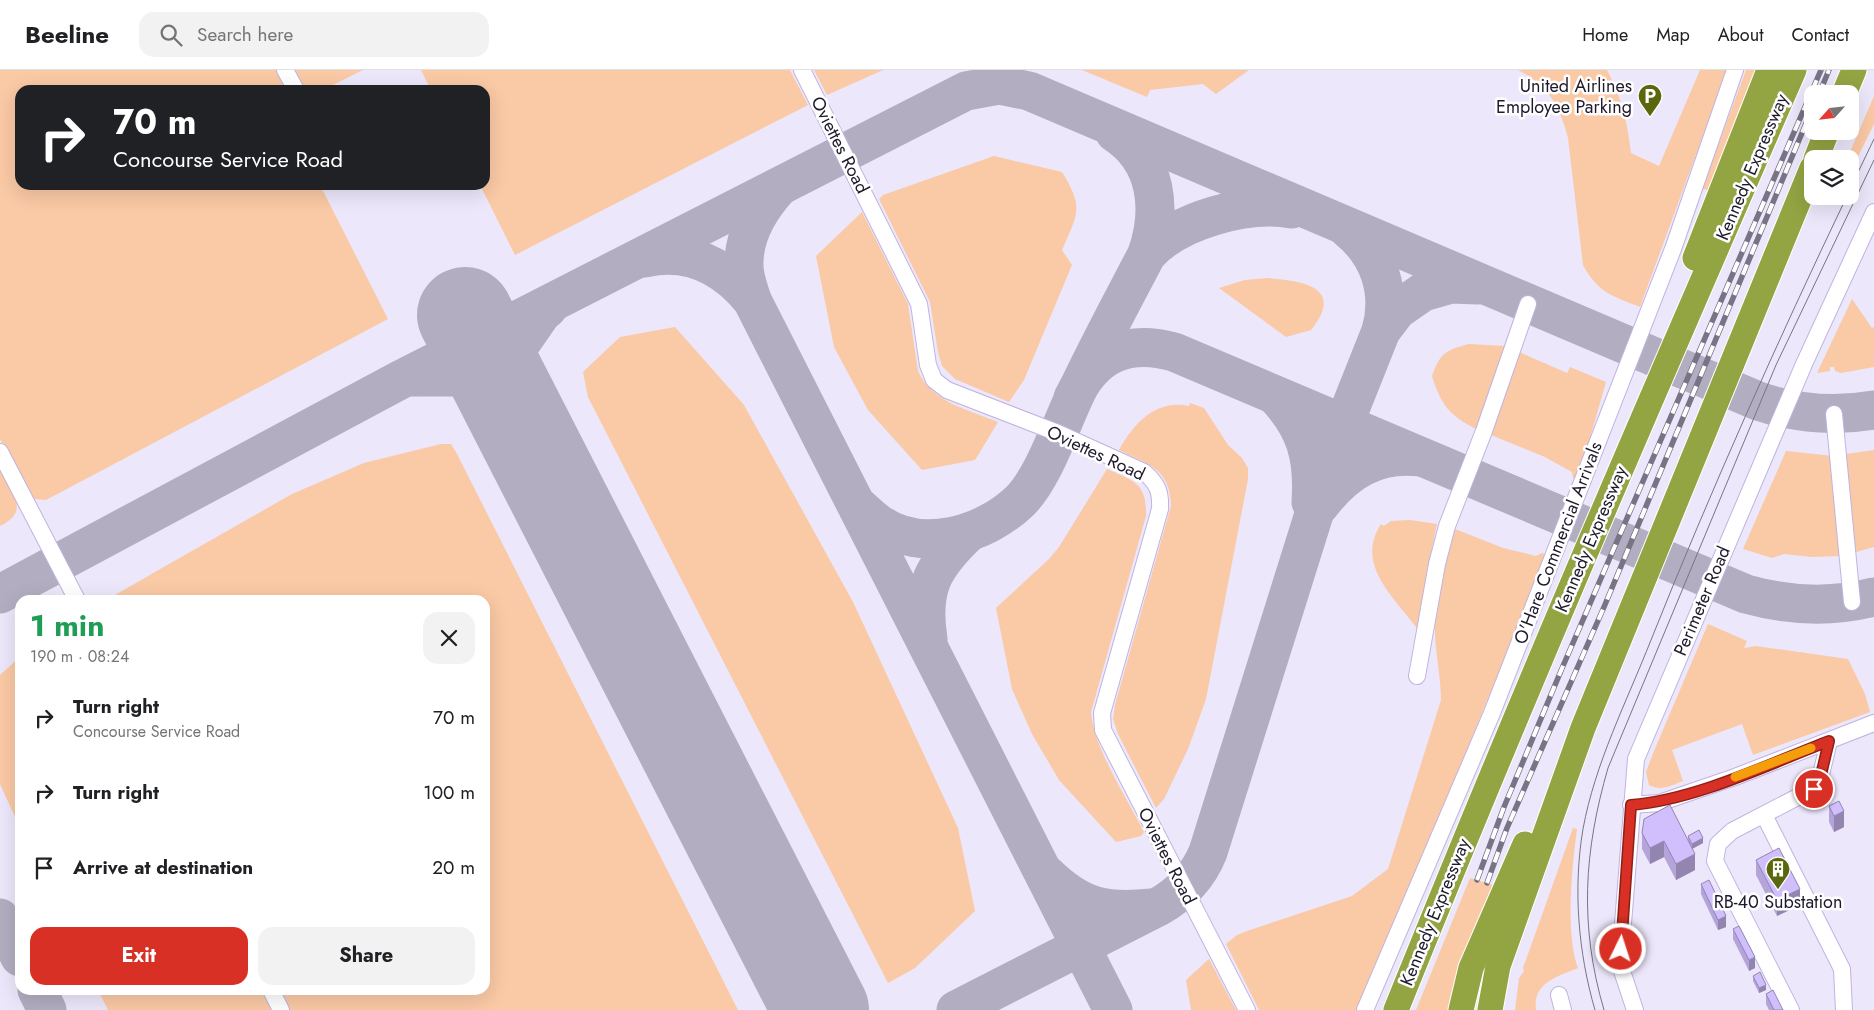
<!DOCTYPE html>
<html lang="en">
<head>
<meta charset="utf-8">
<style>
  body { margin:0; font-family:Jost,sans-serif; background:#f2f2f2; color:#202124; height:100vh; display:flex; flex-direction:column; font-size:19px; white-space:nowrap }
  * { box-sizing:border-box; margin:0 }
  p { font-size:16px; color:#757577 }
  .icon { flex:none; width:28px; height:28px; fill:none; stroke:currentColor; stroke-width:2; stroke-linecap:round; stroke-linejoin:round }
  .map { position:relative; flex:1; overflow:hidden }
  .drawer { position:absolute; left:15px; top:525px; width:475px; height:400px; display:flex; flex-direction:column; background:#fff; border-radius:15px; box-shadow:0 5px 20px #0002 }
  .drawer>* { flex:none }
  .banner { position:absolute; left:15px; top:15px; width:475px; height:105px; border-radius:15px; box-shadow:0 5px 20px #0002; background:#202124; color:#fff; overflow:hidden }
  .needle { width:32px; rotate:243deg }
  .buttons { position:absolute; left:1804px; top:15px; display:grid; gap:10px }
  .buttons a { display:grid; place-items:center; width:55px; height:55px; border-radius:10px; background:#fff; box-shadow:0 5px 20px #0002; font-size:25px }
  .pin { position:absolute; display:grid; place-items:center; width:42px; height:42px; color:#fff; margin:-21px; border:2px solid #fff; border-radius:50%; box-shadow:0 1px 5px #0007 }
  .me { position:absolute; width:55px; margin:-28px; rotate:4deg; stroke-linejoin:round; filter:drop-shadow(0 0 4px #0008) }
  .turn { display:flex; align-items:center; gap:18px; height:105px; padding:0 15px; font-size:22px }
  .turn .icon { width:65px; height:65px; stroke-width:2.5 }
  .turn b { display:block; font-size:35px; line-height:42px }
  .round { display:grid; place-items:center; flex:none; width:52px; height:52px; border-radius:15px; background:#f2f2f2 }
  .summary { display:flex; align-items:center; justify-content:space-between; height:85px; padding:0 15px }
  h1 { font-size:30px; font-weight:700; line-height:38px; color:#1e9e55 }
  .primary-button { display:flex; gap:10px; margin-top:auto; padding:10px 15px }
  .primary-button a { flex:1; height:58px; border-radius:15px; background:#d93025; color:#fff; font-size:20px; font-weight:700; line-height:58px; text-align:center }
  .primary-button a+a { background:#f2f2f2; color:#202124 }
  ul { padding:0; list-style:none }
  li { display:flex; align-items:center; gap:15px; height:75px; padding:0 15px }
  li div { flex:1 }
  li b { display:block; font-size:19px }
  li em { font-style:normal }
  header { display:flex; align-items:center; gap:30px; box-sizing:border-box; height:70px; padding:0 25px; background:#fff; border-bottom:1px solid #e0e0e0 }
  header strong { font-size:24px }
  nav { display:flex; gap:28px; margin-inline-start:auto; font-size:18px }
  .search { width:350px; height:45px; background:#f2f2f2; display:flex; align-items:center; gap:12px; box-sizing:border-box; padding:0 18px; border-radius:15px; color:#757577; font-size:19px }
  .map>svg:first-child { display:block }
</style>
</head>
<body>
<header>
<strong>Beeline</strong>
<div class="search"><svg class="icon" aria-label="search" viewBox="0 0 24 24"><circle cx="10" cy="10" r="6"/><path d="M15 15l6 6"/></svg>Search here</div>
<nav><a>Home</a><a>Map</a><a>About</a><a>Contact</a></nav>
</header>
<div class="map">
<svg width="1874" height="940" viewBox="0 0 1874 940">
  <rect width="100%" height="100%" fill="#ece7fa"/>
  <g fill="#fac9a5">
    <polygon points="0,0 363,0 323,20 20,20 20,115 320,115 388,249 46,430 35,429 27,421 0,369"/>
    <polygon points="421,0 790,0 808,35 515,185 480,115 485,115 485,20 431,20"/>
    <polygon points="814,0 883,0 827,25"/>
    <polygon points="1082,0 1249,0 1216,24 1203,14 1150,20 1147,27"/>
    <path d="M1518,0h89c15,29 20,50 24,83l28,13 41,-96h27l-87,237c-27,-11 -42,-14 -57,-42l-15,-127c-8,-32 -20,-53 -50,-68z"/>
    <polygon points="1746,0 1756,0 1708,120 1702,119"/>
    <polygon points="1874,26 1874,54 1850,103 1850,89 1847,89"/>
    <path d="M994,86l68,16c22,36 16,41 0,78l10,15 -48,115 -15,22 -54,-23 -13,-13 -4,-14 -8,-50 -51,-103 4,-4z"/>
    <path d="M862,142l46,92 10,67c13,31 51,39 80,51l-23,38 -53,10 -54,-60 -34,-63 -18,-91z"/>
    <path d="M1267,208c34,3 79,8 44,52l-25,7 -67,-49 26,-8z"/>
    <polygon points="1852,229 1872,258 1874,257 1874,297 1841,303 1835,301 1834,297 1830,297 1830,301 1817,303"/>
    <polygon points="675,257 744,335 853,532 958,758 975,841 915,898 888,913 588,327 583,302 620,267"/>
    <path d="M1469,274l36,2 -29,83c-27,-14 -35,-24 -44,-53 8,-23 14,-26 37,-32z"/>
    <polygon points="1519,282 1567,303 1570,297 1606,312 1578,410 1573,408 1572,402 1545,387 1491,365"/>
    <path d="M1190,333l14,5 24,37 14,13 6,10v11l-42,220 -18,50 -24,50 -8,9 -38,-74 -5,-15 2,-14 56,-199c-1,-38 -22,-41 -52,-56 15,-27 37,-51 70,-44z"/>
    <polygon points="441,374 451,374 457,384 738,940 108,940 98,920 485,920 485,530 106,530 292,424 364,393"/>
    <polygon points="1874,380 1874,477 1853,483 1840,385"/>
    <polygon points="1786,381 1833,386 1841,486 1812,487 1784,484 1772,488 1743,479"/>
    <path d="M0,399c12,23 31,42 0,57z"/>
    <path d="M1107,399c27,12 40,14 39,47l-55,196c3,37 36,86 53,120l-3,4 -25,6 -57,-62 -27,-46 -20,-45 -16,-81 53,-49 10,-12z"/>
    <path d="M1410,450l27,4 -10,47 -7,51 -3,6c-24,-32 -62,-64 -36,-104l3,2 7,-5z"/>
    <path d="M1455,459l48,19 33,8 6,-3 5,2 -187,455h-101l-33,-66 11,-9 10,-4 105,-35 36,-27 53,-169c0,-26 -7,-51 -6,-77 3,-32 11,-63 20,-94z"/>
    <path d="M1708,554l39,17 -3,7 12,-2 92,13 17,35 5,18 -117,43 -11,-31 -70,26 11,31c-11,4 -22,11 -34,4l-3,-13 8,-21z"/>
    <polygon points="20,587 20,758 0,714 0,605"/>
    <path d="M1573,758l4,1c-5,37 -12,104 1,139 -20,8 -46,15 -42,42h-21l4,-32 5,-7 -1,-3z"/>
    <polygon points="1470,808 1493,815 1460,894 1448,940 1416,940"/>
    <polygon points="1209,889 1236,940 1191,940 1186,910"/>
  </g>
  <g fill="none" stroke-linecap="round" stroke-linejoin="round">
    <g stroke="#b2adc0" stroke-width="39">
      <path d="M1348,159c31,25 44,63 33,102"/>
      <path d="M1147,184c31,-34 100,-53 145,-45"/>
      <path d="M645,188c44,-10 79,8 107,42l361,710"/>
      <path d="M752,230c-3,-10 -8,-23 -8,-34 -1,-31 15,-57 35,-79"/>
      <polyline points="412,307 462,307 493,321 515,345"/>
      <path d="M1275,325c31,33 39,62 36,107"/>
      <path d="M1073,328c21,-44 54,-59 101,-46l572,242c43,12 85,14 128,3"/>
      <polyline points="515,345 513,312 517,279 542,243 548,238"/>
      <path d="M1320,435c25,-33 56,-53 99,-48"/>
      <path d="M858,436c6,5 13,12 20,17 43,31 107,12 142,-22 24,-24 41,-77 56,-108 22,-47 47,-93 71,-139 15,-44 11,-93 -32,-121"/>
      <path d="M0,524l400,-214 566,-289 33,-6 30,6 729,310c39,13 76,16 116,9"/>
      <path d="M928,569c-8,-51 5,-73 41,-107"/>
      <path d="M1047,805c34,33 59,38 105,33"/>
      <polyline points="0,848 20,887"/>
      <polyline points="37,920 47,940"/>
      <path d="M956,940l202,-103c23,-13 40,-30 50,-55l107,-341 29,-87 37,-93 16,-21 26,-18 28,-8 27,1"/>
    </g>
    <polyline stroke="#b2adc0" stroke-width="96" points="465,245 821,940"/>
    <defs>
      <g id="minor">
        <polyline points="285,0 296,20"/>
        <path d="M802,0l117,234 9,61 6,15 13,10 111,43 86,39c13,11 17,19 16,37l-58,204 1,17 144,280"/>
        <polyline points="1834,344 1852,532"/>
        <polyline points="0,382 77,530"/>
        <polyline points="1417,606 1437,494 1447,456 1484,361 1528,234"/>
        <polyline points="1631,735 1659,733 1735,707 1874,653"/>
        <polyline points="1764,745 1842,899 1844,940"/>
        <polyline points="271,920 281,940"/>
        <polyline points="1559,925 1563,940"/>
        <polyline points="1365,940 1492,643 1673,179 1735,0"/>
        <polyline points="1635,940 1622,901 1621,879 1636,689 1804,294 1874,142"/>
        <polyline points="1791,940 1715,791 1718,774 1732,761 1813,719 1820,709 1829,671"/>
      </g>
      <g id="highway">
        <polyline points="1844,24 1854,0"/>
        <polyline points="1816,89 1827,61"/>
        <polyline points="1695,188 1769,0"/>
        <path d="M1396,940c127,-316 262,-628 398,-940"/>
        <polyline points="1461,940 1471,898 1525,774"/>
        <polyline points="1490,940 1498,896 1583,658 1812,98"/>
      </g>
    </defs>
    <use href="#minor" stroke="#c0b3e1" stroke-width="18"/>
    <use href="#highway" stroke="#fff" stroke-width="27"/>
    <use href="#minor" stroke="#fff" stroke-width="16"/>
    <use href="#highway" stroke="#93a443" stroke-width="25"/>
    <g stroke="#787385" stroke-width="1">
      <polyline points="1850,119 1874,69"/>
      <path d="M1595,940c-17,-58 -22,-122 -12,-181 12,-66 44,-128 68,-189 60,-150 126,-298 196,-444"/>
      <path d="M1604,940c-25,-85 -20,-159 4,-242l168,-403 98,-205"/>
    </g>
    <defs>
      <g id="rail">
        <polyline points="1819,24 1829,0"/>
        <polyline points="1477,810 1504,737 1563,596 1821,0"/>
        <polyline points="1487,813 1507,758 1604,537 1812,39"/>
      </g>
    </defs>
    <use href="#rail" stroke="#787385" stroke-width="5.5"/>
    <use href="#rail" stroke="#fff" stroke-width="4" stroke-dasharray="11" stroke-linecap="butt"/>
  </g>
  <g fill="#b4a4da">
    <polygon points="1829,736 1844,757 1834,762 1829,752"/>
    <polygon points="1642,763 1688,771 1688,766 1703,773 1692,779 1695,800 1676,810 1664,787 1650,794 1642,779"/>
    <polygon points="1756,790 1800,835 1777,846 1756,805"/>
    <polygon points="1701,814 1726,857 1718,860 1701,824"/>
    <polygon points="1733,859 1755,898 1749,901 1733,869"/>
    <polygon points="1753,906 1766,920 1759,923 1753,911"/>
    <polygon points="1766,924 1783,940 1769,940 1766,934"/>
  </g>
  <g fill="#9286b1">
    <polygon points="1844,741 1844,757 1834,762 1834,746"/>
    <polygon points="1703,768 1703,773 1692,779 1692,774"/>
    <polygon points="1664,771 1664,787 1650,794 1650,778"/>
    <polygon points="1695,784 1695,800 1676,810 1676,794"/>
    <polygon points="1800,819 1800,835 1777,846 1777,830"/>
    <polygon points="1726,846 1726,857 1718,860 1718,850"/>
    <polygon points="1755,887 1755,898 1749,901 1749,890"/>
    <polygon points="1766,915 1766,920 1759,923 1759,918"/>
  </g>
  <g fill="#d1bffd" stroke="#9286b1">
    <polygon points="1839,731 1844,741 1834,746 1829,736"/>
    <polygon points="1670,735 1695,784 1676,794 1664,771 1650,778 1642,763 1644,749"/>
    <polygon points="1699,760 1703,768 1692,774 1688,766"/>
    <polygon points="1779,778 1800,819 1777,830 1756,790"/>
    <polygon points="1709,810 1726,846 1718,850 1701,814"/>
    <polygon points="1739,856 1755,887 1749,890 1733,859"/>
    <polygon points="1760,902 1766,915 1759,918 1753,906"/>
    <polygon points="1773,920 1783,940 1774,940 1766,924"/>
  </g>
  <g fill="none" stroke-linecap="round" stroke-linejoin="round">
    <defs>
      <path id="route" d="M1621,879l10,-144c64,-5 138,-41 198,-64l-9,38 -6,10"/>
    </defs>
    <use href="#route" stroke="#8d1f18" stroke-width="12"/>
    <use href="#route" stroke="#d93025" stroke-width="9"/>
    <polyline stroke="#f59e0b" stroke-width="9" points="1735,707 1811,678"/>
  </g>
  <defs>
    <symbol id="parking-pin" viewBox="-11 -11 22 30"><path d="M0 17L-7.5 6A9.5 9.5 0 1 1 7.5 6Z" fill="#5b670d" stroke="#fff"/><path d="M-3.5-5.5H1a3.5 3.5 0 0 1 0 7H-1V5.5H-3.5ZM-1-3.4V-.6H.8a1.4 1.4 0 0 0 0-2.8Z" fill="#fff"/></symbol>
    <symbol id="building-pin" viewBox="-11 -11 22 30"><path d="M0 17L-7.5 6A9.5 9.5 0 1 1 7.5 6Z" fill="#5b670d" stroke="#fff"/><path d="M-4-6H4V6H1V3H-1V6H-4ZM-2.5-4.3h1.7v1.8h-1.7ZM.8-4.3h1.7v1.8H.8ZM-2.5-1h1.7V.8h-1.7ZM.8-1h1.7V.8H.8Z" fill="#fff"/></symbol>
  </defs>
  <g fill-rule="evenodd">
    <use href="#parking-pin" x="1636" y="12" width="28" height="38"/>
    <use href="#building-pin" x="1764" y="785" width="28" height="38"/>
  </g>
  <g text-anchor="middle" stroke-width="5" stroke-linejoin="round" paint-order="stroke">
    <g font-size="18" fill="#1f1a2b" stroke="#fff" text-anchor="end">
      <text x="1632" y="22">United Airlines<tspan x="1632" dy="21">Employee Parking</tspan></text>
      <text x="1778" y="838" text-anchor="middle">RB-40 Substation</text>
    </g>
    <g font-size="18" fill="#1f1a2b" stroke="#fff">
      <text transform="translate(840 75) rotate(63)" y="6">Oviettes Road</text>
      <text transform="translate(1752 97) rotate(-67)" y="6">Kennedy Expressway</text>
      <text transform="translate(1096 383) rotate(25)" y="6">Oviettes Road</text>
      <text transform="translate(1591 469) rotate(-67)" y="6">Kennedy Expressway</text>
      <text transform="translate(1558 473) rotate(-69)" y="6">O'Hare Commercial Arrivals</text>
      <text transform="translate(1702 531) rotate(-67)" y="6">Perimeter Road</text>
      <text transform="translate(1167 786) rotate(63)" y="6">Oviettes Road</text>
      <text transform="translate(1435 842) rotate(-68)" y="6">Kennedy Expressway</text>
    </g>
  </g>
</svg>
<div class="buttons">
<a><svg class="needle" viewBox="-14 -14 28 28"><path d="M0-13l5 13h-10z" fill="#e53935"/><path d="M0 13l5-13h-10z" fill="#757577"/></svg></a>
<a><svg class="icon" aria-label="layers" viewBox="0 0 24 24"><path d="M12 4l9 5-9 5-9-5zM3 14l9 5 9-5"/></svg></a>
</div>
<div class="pin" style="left:1814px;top:719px;background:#d93025"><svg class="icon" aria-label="arrive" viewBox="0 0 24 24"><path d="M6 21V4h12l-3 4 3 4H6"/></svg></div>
<svg class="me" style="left:1621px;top:879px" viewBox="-20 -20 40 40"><circle r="17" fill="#d93025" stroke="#fff" stroke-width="3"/><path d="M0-11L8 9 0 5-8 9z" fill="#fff"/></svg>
<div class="banner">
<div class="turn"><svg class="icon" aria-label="right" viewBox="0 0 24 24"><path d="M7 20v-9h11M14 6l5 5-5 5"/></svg><div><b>70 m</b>Concourse Service Road</div></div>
</div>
<section class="drawer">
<div class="summary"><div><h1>1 min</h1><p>190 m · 08:24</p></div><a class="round"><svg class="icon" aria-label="close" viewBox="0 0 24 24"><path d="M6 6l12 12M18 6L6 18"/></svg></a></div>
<ul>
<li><svg class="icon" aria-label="right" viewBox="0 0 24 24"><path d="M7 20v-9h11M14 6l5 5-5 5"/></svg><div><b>Turn right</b><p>Concourse Service Road</p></div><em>70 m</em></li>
<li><svg class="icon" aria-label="right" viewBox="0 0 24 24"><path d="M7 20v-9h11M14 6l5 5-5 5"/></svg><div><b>Turn right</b></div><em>100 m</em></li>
<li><svg class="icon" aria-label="arrive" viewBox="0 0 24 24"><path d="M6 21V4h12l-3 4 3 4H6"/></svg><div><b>Arrive at destination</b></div><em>20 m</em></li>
</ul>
<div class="primary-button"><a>Exit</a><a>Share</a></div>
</section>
</div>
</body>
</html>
